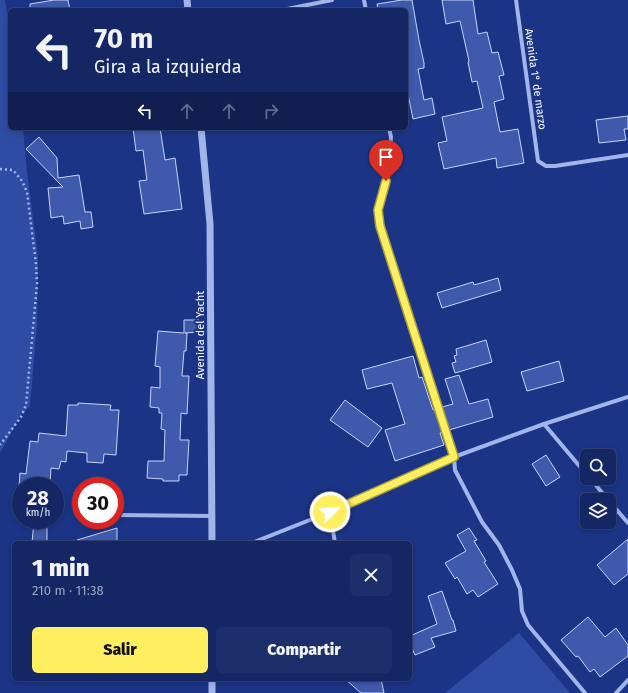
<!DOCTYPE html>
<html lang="es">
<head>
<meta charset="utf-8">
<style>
  body { margin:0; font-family:"Fira Sans",sans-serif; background:#1d2f6a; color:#f1f3f6; height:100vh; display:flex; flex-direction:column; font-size:15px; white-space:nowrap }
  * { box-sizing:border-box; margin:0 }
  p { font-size:13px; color:#9da5bf }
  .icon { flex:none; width:22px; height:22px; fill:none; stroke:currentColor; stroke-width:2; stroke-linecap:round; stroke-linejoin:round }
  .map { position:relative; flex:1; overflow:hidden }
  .sheet { position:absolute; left:12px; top:541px; width:400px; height:140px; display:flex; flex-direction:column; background:#142764; border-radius:6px; box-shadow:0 2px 6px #0003,0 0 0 1px #334478 }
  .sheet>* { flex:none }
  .banner { position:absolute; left:8px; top:8px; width:400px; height:122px; border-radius:6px; box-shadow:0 2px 6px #0003,0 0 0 1px #334478; background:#142764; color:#f1f3f6; overflow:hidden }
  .tools { position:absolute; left:580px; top:449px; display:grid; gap:8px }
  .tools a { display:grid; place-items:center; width:36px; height:36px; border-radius:6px; background:#142764; box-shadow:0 2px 6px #0003,0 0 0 1px #334478; font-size:20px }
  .speed { position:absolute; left:12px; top:477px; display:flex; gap:8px; font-size:20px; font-weight:700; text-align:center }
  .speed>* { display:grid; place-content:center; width:52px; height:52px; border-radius:50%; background:#142764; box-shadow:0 2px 6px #0003,0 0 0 1px #334478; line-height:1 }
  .speed small { font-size:10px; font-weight:400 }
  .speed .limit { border:6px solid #d22; background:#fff; color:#111 }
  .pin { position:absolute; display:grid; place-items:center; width:34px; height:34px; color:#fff; margin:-41px -17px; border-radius:50% 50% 50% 0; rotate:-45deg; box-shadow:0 0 4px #0007 }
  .pin .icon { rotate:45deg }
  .me { position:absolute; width:44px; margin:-22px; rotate:66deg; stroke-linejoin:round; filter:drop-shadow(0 0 3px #0008) }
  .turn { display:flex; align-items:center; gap:14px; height:84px; padding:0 20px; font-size:18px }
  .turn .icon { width:52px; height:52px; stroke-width:2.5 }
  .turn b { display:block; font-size:28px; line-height:34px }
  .lanes { display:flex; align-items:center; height:38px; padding:0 20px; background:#0003; justify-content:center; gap:20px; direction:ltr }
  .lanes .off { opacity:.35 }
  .round { display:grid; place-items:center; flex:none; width:42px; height:42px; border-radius:6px; background:#1d2f6a }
  .overview { display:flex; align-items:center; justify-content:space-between; height:68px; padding:0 20px }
  h1 { font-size:24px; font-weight:800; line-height:30px }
  .cta { display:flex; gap:8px; margin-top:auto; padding:8px 20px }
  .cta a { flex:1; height:46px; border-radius:6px; background:#fdef5f; color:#111; font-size:16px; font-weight:800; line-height:46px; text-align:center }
  .cta a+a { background:#1d2f6a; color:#f1f3f6 }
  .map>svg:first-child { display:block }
</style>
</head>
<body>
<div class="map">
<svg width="628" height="693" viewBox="0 0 628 693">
  <rect width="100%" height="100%" fill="#1b3486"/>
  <g fill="#2e4ca4">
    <polygon points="0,0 5,0 10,34 10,128 23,128 27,172 38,256 37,324 30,406 21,415 0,453"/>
    <polygon points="519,633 570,693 445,693"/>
  </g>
  <g fill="#3f5aad" stroke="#c8d4f8">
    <polygon points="54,0 68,0 70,10 30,10 30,4"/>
    <polygon points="402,0 412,0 419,40 424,63 424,68 418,69 424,100 432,98 435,114 413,119 408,94 406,94 406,10 378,10 377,4"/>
    <polygon points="442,0 473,0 478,34 487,32 492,53 498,52 504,75 499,76 504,99 494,102 500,132 518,129 524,163 497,168 496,158 444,169 438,143 447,141 442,117 483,108 477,81 472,82 468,62 469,61 460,21 446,24"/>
    <polygon points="628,116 628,129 624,129 626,140 599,143 596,120"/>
    <polygon points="133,128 160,128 165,160 175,158 182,209 144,214 139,181 147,180 143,150 136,151"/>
    <polygon points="39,137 57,158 58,178 79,175 85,212 91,212 93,227 81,229 80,221 64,224 63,216 51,218 48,188 63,187 26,149"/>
    <polygon points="498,278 501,290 442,308 437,293 473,282 474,285"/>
    <polygon points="184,320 199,320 199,332 185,333 187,333 186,351 184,351 182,376 189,376 187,414 181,413 180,440 189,440 187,475 179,475 179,481 163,481 163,479 147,478 148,461 164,461 165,430 161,429 162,413 159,413 159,408 150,407 151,387 160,388 160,367 155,366 158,331 184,333"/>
    <polygon points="486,340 492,362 455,373 452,363 456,362 454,356 457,355 456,349"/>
    <polygon points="413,356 419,378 422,377 433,410 435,409 442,432 440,433 444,445 395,461 385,430 405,424 392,383 367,389 362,370"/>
    <polygon points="559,361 564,381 527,391 521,372"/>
    <polygon points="459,375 469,404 488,399 493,417 449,430 442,407 453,404 445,379"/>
    <polygon points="345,400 382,428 368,447 330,420"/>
    <polygon points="78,403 111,405 110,410 119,410 116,455 104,454 103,463 87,462 87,453 67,451 66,462 61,461 59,469 51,468 50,486 19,486 20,473 26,474 30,441 38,442 39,433 66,436 68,405 78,405"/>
    <polygon points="546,455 560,477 546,486 532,464"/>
    <polygon points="34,520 47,520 47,543 32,543"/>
    <polygon points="117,528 117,543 77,543 77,540"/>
    <polygon points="469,528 477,540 474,541 486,561 484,562 498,584 478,597 473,590 467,594 457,577 455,579 445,563 466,551 457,535"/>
    <polygon points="628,539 628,574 614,585 597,565"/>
    <polygon points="442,591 452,620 453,620 456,631 431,638 435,647 415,655 410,644 410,636 437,624 428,596"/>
    <polygon points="588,617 605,637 616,628 628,645 628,656 600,677 594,669 590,672 578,656 576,657 561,640"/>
    <polygon points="345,679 381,679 384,693 361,693"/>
  </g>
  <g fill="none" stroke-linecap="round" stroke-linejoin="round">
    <polyline stroke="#a2b5eb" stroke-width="2.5" stroke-dasharray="2 3" stroke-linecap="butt" points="0,169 13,170 22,181 27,192 36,264 37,284 26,405 21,417 0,445"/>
    <g stroke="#a2b5eb" stroke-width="4">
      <polyline points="364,0 366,10"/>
      <polyline points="516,0 538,161 546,166 555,166 628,155"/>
      <polyline points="282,10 332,0"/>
      <polyline points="389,128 391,137 389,167 378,210 380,226 454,457 455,470 482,522 499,545 512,570 520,589 522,611 528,625 585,693"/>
      <polyline points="544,424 587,475"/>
      <polyline points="590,478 608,500"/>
      <polyline points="609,501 628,523"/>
      <polyline points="330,512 335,543"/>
      <polyline points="115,515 212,516"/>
      <polyline points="252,543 330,512 454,457 544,424 628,397"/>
      <polyline points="616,693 628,680"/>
    </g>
    <g stroke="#a2b5eb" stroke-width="7">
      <polyline points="187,0 188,10"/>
      <polyline points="201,128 210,224 212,543"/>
      <polyline points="212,693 212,679"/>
    </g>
  </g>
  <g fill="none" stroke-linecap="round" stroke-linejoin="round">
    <defs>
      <polyline id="route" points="330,512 454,457 380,226 378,210 386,181"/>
    </defs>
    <use href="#route" stroke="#a49b3e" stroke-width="10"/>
    <use href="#route" stroke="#fdef5f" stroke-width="7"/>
  </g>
  <g text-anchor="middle" stroke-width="4" stroke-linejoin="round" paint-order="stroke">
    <g font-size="11" fill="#fff" stroke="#1b3486">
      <text transform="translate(536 79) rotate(82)" y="4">Avenida 1° de marzo</text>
      <text transform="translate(200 335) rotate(-90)" y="4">Avenida del Yacht</text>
    </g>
  </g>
</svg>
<div class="tools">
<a><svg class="icon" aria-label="search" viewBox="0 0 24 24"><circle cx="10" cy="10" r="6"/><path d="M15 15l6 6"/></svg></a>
<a><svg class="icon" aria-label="layers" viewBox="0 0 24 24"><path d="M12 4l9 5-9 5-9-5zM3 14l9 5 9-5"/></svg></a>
</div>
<div class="speed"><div>28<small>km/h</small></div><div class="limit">30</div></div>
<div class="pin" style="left:386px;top:181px;background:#d93025"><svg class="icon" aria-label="arrive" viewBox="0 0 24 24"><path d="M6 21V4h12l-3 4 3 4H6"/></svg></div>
<svg class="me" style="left:330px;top:512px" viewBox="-20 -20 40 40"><circle r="17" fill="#fdef5f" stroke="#fff" stroke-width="3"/><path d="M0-11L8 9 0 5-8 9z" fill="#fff"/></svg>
<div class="banner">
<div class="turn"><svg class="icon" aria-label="left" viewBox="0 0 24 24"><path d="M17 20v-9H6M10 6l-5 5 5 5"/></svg><div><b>70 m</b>Gira a la izquierda</div></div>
<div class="lanes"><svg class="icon" aria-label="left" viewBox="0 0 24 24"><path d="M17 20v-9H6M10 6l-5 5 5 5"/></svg><svg class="icon off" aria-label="ahead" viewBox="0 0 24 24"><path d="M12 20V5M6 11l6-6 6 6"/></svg><svg class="icon off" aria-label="ahead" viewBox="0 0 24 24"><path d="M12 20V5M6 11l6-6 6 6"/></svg><svg class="icon off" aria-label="right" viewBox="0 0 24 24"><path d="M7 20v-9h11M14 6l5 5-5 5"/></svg></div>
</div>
<section class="sheet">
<div class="overview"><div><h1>1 min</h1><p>210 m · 11:38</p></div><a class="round"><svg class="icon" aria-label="close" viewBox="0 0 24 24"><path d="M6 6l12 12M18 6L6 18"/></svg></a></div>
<div class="cta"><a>Salir</a><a>Compartir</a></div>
</section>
</div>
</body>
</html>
